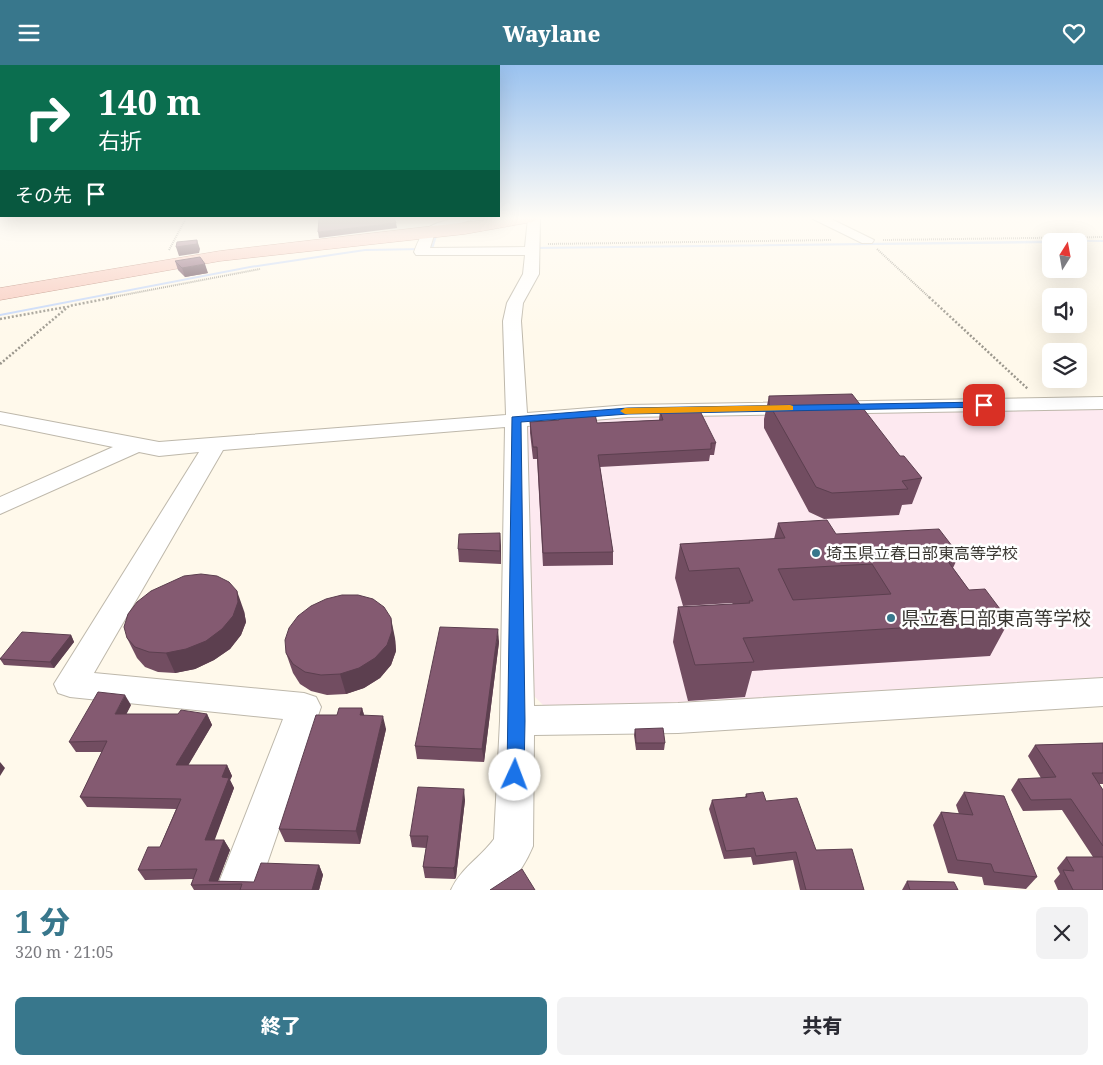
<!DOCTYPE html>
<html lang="ja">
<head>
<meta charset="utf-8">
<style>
  body { margin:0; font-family:"Noto Serif","Noto Sans JP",serif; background:#f2f2f3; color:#2b2b33; height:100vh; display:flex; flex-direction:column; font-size:19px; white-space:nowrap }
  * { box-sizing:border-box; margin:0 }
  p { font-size:16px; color:#7c7c81 }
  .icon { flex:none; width:28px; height:28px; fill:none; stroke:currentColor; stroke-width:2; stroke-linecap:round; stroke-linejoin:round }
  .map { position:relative; height:825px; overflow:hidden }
  .panel { display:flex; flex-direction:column; background:#fff; flex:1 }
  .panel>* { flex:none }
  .banner { position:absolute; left:0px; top:0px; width:500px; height:152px; box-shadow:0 5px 20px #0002; background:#0b6e4f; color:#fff; overflow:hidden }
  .needle { width:32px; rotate:11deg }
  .tools { position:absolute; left:1042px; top:168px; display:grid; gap:10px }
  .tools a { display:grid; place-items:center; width:45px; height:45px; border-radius:8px; background:#fff; box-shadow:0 5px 20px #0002; font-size:25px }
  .pin { position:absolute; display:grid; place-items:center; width:42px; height:42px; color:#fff; margin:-21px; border-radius:10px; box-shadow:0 2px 8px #0006 }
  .me { position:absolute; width:55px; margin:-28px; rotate:2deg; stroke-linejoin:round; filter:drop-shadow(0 0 4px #0008) }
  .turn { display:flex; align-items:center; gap:18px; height:105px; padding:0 15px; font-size:22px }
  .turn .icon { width:65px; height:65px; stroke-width:2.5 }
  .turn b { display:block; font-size:35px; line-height:42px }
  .then { display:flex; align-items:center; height:48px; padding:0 15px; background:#0003; gap:10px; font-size:19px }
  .round { display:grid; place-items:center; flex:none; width:52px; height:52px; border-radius:8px; background:#f2f2f3 }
  .headline { display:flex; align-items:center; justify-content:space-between; height:85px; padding:0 15px }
  h1 { font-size:30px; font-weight:800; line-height:38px; color:#38778c }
  .button { display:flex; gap:10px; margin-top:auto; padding:10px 15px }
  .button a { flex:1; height:58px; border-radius:8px; background:#38778c; color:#fff; font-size:20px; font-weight:800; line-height:58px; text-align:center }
  .button a+a { background:#f2f2f3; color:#2b2b33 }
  header { display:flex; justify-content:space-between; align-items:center; height:65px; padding:0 15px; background:#38778c; color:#fff; font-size:22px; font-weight:800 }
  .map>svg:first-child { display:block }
</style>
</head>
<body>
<header><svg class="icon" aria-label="menu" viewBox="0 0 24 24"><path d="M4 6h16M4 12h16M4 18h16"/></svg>Waylane<svg class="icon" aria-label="heart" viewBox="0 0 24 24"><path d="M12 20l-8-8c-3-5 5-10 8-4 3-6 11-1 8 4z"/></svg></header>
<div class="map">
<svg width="1103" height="825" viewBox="0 0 1103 825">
  <rect width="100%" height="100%" fill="#fff9eb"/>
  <polygon fill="#fde9f0" points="1103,344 1103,614 897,627 547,644 533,630 526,361 631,352"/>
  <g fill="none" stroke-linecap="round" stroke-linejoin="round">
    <g fill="#c5d7f9" fill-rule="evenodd">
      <polygon points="487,153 495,153 479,157 477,156"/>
      <polygon points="438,167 441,168 437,171 433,184 430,185 433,171"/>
      <polygon points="1103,175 1103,177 1051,176 1051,178 532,184 530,183 532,182"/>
      <polygon points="422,183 424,184 423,185 365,186 250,203 0,251 0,249 250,201 365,184"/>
    </g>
    <defs>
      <g id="minor">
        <path d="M454,153h22l-31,11 -11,6 -4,13 95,-1 3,-29h12l-1,56 -16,29 -2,18 6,92 101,-8 475,-8v12l-475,8 -101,9 7,280 144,-3 425,-25v28l-425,27 -144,2 -1,111c-7,17 -17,32 -30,44h-52c10,-22 28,-31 43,-51l6,-118 5,-294 -282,23 -129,223 210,20 12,4 5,10 -63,183h-42l67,-171 -213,-22 -12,-4 -4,-9 145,-232 -40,4 -20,-4 -139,62v-17l113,-50 -113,-23v-12l159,30 347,-27 -3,-94 4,-18 16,-29 2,-19h-109l-2,-3c10,-26 13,-26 40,-34z"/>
        <polygon points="811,153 829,153 874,175 872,178 862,178"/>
      </g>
      <polygon id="major" points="502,153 539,153 532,157 465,169 220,196 0,235 0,223 220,186"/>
    </defs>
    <use href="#minor" stroke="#beb8ab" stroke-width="2"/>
    <use href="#major" stroke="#b38071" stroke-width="1"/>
    <g stroke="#9b978d" stroke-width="2" stroke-dasharray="1 1" stroke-linecap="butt">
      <polyline points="883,175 1103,172"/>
      <polyline points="548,179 832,175"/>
      <polyline points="877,184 930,233"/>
      <polyline points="169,185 186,153"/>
      <polyline points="108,233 260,204"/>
    </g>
    <g stroke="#9b978d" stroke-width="2.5" stroke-dasharray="2 2" stroke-linecap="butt">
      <polyline points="929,232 1028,324"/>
      <polyline points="0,254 66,242"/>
      <polyline points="0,299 69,241 115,232"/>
    </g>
    <use href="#minor" fill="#fff" fill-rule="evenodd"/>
    <use href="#major" fill="#f8cabe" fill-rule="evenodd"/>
  </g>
  <g fill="#724d61">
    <polygon points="175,196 208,208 185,212 178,205"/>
    <polygon points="769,331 900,391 922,413 912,439 902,440 899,450 824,454 809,447 764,363 764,354"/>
    <polygon points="660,346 716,378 714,390 710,390 709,396 600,402 613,487 613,500 543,501 537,394 533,394 530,368 530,357 559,355 559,351 597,358 659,355"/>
    <polygon points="778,458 836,469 959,490 953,503 969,525 1009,556 990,591 752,606 745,632 688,636 673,577 678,542 733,539 732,538 683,541 675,513 680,479 774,474"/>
    <polygon points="501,481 501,499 459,497 458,484"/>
    <polygon points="244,546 246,557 241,570 230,584 214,595 195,604 175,608 158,607 145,602 137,593 127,573"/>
    <polygon points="71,570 74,577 54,603 4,600 0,594 0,593"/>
    <polygon points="395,573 396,586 391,600 380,613 364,623 346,629 327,630 311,626 300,619 293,608 286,588"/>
    <polygon points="499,577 484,697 417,694 415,681"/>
    <polygon points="131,640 126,649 207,649 212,660 188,700 227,700 232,711 230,715 234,723 214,775 224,775 230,785 218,816 254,817 319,800 323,810 319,825 194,825 191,820 193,814 145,815 138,805 160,782 176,744 87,742 80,732 102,687 76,687 69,677"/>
    <polygon points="362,643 364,650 386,664 360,779 285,777 279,764 337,650"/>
    <polygon points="635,664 665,678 664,685 636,685 634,670"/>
    <polygon points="1103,678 1103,719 1099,719 1103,725 1103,825 1058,825 1054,816 1060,809 1057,803 1066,792 1093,792 1062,745 1023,746 1011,725 1018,714 1041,713 1028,691 1035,680"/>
    <polygon points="964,727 1037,812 1026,824 984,820 982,812 948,808 933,760 941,747 959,749 956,740"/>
    <polygon points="746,729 766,736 816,785 864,825 800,825 793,795 753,800 751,792 724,794 709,744 712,735 745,732"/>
    <polygon points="465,735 456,812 455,814 425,813 423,802 426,783 412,782 410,771"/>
    <polygon points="907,816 958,825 902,825"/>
  </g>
  <g fill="#5c3f4f">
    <polygon points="396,158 397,163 319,173 318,167"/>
    <polygon points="197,175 200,184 199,188 179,191 176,182"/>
    <polygon points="205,199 208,208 185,212 182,203"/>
    <polygon points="500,468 501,481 501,499 500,486"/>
    <polygon points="237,526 244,546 246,557 241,570 230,584 214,595 195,604 175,608 166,588"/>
    <polygon points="391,553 395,573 396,586 391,600 380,613 364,623 346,629 340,609"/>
    <polygon points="498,564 499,577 484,697 482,684"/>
    <polygon points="71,570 74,577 54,603 50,597"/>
    <polygon points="125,630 131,640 121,660 115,649"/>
    <polygon points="362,643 366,657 360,650"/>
    <polygon points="207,649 212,660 182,711 176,700"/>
    <polygon points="383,651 386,664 360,779 356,766"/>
    <polygon points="0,697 5,703 0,711"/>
    <polygon points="227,700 232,711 230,715 234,723 211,785 205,775 222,712"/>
    <polygon points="464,724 465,735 456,812 455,814 453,803"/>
    <polygon points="224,775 230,785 217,819 209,816"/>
    <polygon points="319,800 323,810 319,825 312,825"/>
  </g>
  <g fill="#845a71" stroke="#5c3f4f" fill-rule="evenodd">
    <polygon points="319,153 394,153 396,158 318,167"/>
    <polygon points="197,175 197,179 176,182 177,177"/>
    <polygon points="200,192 205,199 182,203 175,196"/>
    <polygon points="852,329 900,391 904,391 922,413 902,416 908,424 832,428 816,422 769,339 769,331"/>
    <polygon points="699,344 716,378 711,378 711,384 598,390 613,487 543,488 537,382 533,382 530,357 559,355 559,351 595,349 597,358 663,355 660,346"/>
    <path d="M827,455l9,14 103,-5 20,26 -15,1 25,34 16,-1 24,32 -266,17 11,24 -59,3 -17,-58 72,-4 -1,-2h4l-14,-33 -50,3 -9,-27 105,-6 -7,-15zM872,499l19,30 -98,6 -15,-31z"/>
    <polygon points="500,468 500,486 458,484 459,469"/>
    <polygon points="201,509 217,511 229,517 237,526 238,537 233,551 222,564 206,576 186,584 166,588 149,587 135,582 127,573 124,562 128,549 137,537 151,526 184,511"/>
    <polygon points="342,530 358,530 373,534 384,542 391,553 392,566 387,580 375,593 359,603 340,609 321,610 305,607 293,599 286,588 285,575 289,563 298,551 311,541 326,534"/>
    <polygon points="440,562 498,564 482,684 415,681"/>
    <polygon points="22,567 71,570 50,597 0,594"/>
    <polygon points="98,627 125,630 115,649 178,649 181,645 207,649 176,700 227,700 222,712 229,713 205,775 224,775 209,816 254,817 261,798 319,800 312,825 240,825 242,819 191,820 197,804 138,805 148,782 160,782 181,734 80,732 107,676 69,677"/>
    <polygon points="339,643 362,643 360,650 383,651 356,766 279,764 316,650 337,650"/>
    <polygon points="663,663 665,678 636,678 635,664"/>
    <polygon points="1103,678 1103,708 1092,708 1103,725 1103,781 1071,734 1031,735 1018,714 1056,712 1035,680"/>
    <polygon points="418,722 464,724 455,801 453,803 423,802 428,771 410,771"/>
    <polygon points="763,727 766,736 797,733 816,785 852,784 864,825 806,825 796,787 756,791 754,783 726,786 712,735 747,732 746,729"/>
    <polygon points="964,727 1004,731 1037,812 994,807 991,799 957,795 941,747 973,750"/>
    <polygon points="1066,792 1103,792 1103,825 1073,825 1063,805 1074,806"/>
    <polygon points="522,804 535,825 490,825"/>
    <polygon points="907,816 954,817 958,825 910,825"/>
  </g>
  <linearGradient id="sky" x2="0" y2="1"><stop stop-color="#9ac2ef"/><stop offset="0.57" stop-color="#fffcf6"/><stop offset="1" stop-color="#fffcf6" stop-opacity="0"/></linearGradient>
  <rect width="1103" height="269" fill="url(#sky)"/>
  <polygon fill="#1a73e8" stroke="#114b97" points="984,337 989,340 988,342 628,349 521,357 525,656 524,710 521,715 515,718 509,715 507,710 512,352 628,343"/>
  <polygon fill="#f59e0b" points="790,340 793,341 793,345 625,349 620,346 625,343"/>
  <g fill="#38778c" stroke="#fff" stroke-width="2">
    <circle cx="816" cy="488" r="5"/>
    <circle cx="891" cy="553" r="5"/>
  </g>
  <g text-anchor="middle" stroke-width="5" stroke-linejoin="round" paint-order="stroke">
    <g font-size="16" fill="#3b3833" stroke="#fff" text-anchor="start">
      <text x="826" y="494">埼玉県立春日部東高等学校</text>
    </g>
    <g font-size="19" fill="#3b3833" stroke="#fff" text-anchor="start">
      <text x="901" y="560">県立春日部東高等学校</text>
    </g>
  </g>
</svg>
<div class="tools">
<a><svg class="needle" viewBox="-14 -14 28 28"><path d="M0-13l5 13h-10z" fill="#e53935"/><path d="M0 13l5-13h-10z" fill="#7c7c81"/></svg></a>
<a><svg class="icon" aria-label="sound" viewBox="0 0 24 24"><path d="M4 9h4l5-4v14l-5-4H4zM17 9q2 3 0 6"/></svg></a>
<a><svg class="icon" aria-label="layers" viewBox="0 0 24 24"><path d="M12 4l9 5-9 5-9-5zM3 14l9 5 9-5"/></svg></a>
</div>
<div class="pin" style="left:984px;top:340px;background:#d93025"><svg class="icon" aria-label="arrive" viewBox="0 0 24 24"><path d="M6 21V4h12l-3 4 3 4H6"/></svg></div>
<svg class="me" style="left:515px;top:710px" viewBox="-20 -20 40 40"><circle r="19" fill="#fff"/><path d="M0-13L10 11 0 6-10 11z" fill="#1a73e8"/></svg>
<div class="banner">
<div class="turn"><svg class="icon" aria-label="right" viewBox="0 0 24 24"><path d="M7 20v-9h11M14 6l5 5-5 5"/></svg><div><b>140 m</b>右折</div></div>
<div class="then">その先<svg class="icon" aria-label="arrive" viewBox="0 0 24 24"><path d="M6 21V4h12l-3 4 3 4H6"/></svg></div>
</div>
</div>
<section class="panel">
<div class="headline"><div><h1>1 分</h1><p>320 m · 21:05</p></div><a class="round"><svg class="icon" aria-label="close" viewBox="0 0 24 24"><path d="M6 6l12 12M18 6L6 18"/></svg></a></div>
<div class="button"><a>終了</a><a>共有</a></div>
</section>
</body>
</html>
